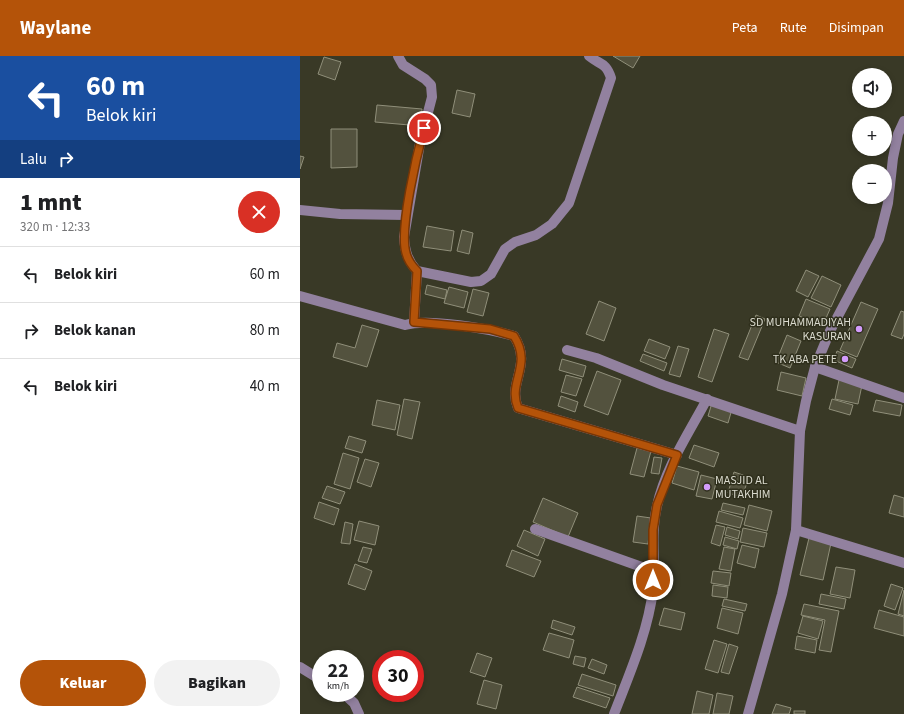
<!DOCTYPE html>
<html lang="id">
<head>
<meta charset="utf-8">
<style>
  body { margin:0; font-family:"Source Sans 3",sans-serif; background:#f2f2f2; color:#202124; height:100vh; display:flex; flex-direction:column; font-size:15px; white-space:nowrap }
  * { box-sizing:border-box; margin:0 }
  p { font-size:13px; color:#757577 }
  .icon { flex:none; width:22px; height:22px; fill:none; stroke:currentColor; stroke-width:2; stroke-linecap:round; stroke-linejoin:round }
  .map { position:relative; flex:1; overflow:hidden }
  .sheet { display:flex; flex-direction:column; background:#fff; width:300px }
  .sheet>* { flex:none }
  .guide { background:#1a4fa0; color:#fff; overflow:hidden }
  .tools { position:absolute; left:552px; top:12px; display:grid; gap:8px }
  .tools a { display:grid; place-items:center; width:40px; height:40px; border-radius:50%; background:#fff; box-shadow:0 2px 6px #0003; font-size:20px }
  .speed { position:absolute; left:12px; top:594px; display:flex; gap:8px; font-size:20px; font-weight:700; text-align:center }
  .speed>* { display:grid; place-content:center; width:52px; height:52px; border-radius:50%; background:#fff; box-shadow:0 2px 6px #0003; line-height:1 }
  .speed small { font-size:10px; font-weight:400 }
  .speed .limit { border:6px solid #d22; background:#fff; color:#111 }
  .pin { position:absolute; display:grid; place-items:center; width:34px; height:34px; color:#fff; margin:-17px; border:2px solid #fff; border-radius:50%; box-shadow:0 1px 4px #0007 }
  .me { position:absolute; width:44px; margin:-22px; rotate:0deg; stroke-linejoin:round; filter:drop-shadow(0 0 3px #0008) }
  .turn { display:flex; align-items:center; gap:14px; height:84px; padding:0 20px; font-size:18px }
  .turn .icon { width:52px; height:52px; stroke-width:2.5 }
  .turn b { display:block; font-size:28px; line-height:34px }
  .then { display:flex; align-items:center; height:38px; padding:0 20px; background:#0003; gap:8px; font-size:15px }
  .round { display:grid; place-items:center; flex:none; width:42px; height:42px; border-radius:21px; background:#f2f2f2 }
  .summary { display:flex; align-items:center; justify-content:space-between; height:68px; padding:0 20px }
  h1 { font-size:24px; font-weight:800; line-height:30px }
  .primary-button { display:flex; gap:8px; margin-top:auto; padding:8px 20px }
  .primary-button a { flex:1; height:46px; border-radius:24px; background:#b45309; color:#fff; font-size:16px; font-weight:800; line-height:46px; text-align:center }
  .primary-button a+a { background:#f2f2f2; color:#202124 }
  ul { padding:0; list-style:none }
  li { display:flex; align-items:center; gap:12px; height:56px; padding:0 20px; border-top:1px solid #e0e0e0 }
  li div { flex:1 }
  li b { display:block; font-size:15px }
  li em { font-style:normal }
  header { display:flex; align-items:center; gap:24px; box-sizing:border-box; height:56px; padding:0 20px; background:#b45309; color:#fff }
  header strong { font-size:19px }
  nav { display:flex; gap:22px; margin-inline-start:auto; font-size:14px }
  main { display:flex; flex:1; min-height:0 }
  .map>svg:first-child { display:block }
</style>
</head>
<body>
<header>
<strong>Waylane</strong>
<nav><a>Peta</a><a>Rute</a><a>Disimpan</a></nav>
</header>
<main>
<section class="sheet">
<div class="guide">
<div class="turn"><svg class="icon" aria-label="left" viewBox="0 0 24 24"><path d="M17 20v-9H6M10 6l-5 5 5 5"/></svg><div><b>60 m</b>Belok kiri</div></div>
<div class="then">Lalu<svg class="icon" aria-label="right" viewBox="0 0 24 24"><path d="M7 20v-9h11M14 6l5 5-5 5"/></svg></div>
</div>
<div class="summary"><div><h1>1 mnt</h1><p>320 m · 12:33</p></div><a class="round" style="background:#d93025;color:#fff"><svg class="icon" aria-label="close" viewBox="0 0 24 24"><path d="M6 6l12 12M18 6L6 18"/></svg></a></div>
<ul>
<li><svg class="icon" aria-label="left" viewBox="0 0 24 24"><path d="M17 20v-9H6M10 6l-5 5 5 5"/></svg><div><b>Belok kiri</b></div><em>60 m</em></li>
<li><svg class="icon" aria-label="right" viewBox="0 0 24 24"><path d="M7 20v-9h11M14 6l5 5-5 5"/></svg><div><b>Belok kanan</b></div><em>80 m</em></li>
<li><svg class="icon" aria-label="left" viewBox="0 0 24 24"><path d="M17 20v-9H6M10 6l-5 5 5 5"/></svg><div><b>Belok kiri</b></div><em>40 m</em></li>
</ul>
<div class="primary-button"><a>Keluar</a><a>Bagikan</a></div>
</section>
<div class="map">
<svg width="604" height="658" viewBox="0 0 604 658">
  <rect width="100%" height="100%" fill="#393926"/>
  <g fill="#53523e" stroke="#908f7a">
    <polygon points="313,0 340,0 333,12"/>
    <polygon points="24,1 41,6 35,24 18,18"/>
    <polygon points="157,34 175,38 170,61 152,57"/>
    <polygon points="77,49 122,53 121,70 75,66"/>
    <polygon points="31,73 57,73 57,111 31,112"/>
    <polygon points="0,100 4,101 0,113"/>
    <polygon points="127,170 154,175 151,195 123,191"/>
    <polygon points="162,174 173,177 169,198 157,195"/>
    <polygon points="506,214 519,220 508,241 496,235"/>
    <polygon points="522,220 541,229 531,251 511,242"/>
    <polygon points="127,229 147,234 145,243 125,238"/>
    <polygon points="149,231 168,236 164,252 144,247"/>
    <polygon points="173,233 189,237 183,260 167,256"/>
    <polygon points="506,243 530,253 523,269 499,260"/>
    <polygon points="299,245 316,252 304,285 286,278"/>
    <polygon points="561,246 578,253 557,301 540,294"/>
    <polygon points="601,255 604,256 604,278 602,283 591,279"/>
    <polygon points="456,259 465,263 448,304 439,301"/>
    <polygon points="62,269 79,274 67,311 33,301 37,287 55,292"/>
    <polygon points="414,273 429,278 412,326 398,321"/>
    <polygon points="487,279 501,285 490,312 476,306"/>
    <polygon points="349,283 370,291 365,303 344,295"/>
    <polygon points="378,290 389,293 380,321 369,318"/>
    <polygon points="537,295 556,303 552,312 534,304"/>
    <polygon points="343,298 367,307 364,315 340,305"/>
    <polygon points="262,303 286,310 283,321 259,314"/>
    <polygon points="297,315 321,324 308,359 284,350"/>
    <polygon points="481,316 506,322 502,340 477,334"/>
    <polygon points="266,319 282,323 276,340 261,336"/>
    <polygon points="539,324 562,329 558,348 535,343"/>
    <polygon points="261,340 278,346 275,356 258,350"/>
    <polygon points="104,343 120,346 112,383 97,379"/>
    <polygon points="532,343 553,349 550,359 529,353"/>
    <polygon points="77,344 100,349 95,374 72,369"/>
    <polygon points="576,344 602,349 600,360 573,355"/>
    <polygon points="412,347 432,353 428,367 408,360"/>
    <polygon points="49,380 66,385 62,397 45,392"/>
    <polygon points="394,389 419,397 414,411 389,402"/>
    <polygon points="337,392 351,395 344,421 330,418"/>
    <polygon points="43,397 59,402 50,433 34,428"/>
    <polygon points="354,401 362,402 359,418 351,417"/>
    <polygon points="65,403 79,407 71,431 57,426"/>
    <polygon points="377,410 399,416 394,434 372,427"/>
    <polygon points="434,416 449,421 442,441 428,437"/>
    <polygon points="401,419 417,423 412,443 396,440"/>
    <polygon points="27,430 45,436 40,448 22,442"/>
    <polygon points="594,439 604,442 604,461 589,457"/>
    <polygon points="243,442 278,457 268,481 233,466"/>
    <polygon points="19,446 39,453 34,469 14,462"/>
    <polygon points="423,447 445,452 443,459 421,454"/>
    <polygon points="449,449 472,455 467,475 444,469"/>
    <polygon points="419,455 443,462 440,472 416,466"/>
    <polygon points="337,460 351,462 348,488 333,486"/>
    <polygon points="59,465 79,470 75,489 54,484"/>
    <polygon points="45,466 53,468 50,488 41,487"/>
    <polygon points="416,469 425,471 420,490 411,487"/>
    <polygon points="427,471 440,475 438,483 425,479"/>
    <polygon points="443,472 467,477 464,491 440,486"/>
    <polygon points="224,474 245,483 238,500 217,490"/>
    <polygon points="425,481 439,485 437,493 423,489"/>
    <polygon points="509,482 531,487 523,524 500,519"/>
    <polygon points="442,489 459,493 455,512 437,507"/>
    <polygon points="63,491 72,493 67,507 58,505"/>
    <polygon points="424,491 435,493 431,515 419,513"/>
    <polygon points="212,494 241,505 234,521 206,510"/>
    <polygon points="55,508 72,515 65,534 48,528"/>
    <polygon points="536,511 555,514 550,542 530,538"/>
    <polygon points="413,515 431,517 429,530 411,527"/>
    <polygon points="591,528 603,532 595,554 584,550"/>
    <polygon points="413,529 428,531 427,542 412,540"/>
    <polygon points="604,534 604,560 598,558"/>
    <polygon points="521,538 546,543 544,553 519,548"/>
    <polygon points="424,543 447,548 445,555 422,550"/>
    <polygon points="504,548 539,555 531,596 519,594 525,564 501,559"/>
    <polygon points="364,552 385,557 381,574 359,569"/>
    <polygon points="422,552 443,557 438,578 417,572"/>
    <polygon points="579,554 604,561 604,580 574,572"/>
    <polygon points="503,560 523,565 518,583 498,577"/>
    <polygon points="253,564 275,571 272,579 251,572"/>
    <polygon points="249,577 274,584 269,602 243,594"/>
    <polygon points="497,580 517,584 515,597 495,593"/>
    <polygon points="414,584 427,588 418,617 405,613"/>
    <polygon points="429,588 438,591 429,618 421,616"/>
    <polygon points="177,597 192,602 185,621 170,616"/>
    <polygon points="275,600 286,602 284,611 273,608"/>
    <polygon points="292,603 307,609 304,618 288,612"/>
    <polygon points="282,618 316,629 313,640 278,629"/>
    <polygon points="184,624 202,629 196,653 177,648"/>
    <polygon points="277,631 310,642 306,652 273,641"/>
    <polygon points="397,635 413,639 409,658 392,658"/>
    <polygon points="417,637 433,640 429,658 413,658"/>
    <polygon points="476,648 491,652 489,658 472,658"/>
    <rect x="494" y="655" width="11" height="3"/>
  </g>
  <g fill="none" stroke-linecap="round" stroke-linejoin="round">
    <g stroke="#92819f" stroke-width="10">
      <path d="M98,0l5,9 22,14 6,6 1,12 -12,46 -16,94c1,15 4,24 13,34l-3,51"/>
      <polyline points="0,154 40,158 106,159"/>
      <path d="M117,215l54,11 10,-1 10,-7 14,-25 10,-7 21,-7 16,-11 17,-21 42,-125c-5,-16 -11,-13 -22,-22"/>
      <path d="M0,240l105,29c23,-7 85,4 109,11 19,30 -7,46 4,72l159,47"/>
      <polyline points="267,294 296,302 363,329 500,375"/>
      <polyline points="515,311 604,342"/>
      <polyline points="235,473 353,515"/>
      <polyline points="496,474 604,507"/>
      <polyline points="0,611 21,624"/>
      <polyline points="43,637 54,647 59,658"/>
      <path d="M314,658c15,-39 34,-82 39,-124 3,-28 -3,-56 4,-84 8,-38 32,-73 50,-107"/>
      <polyline points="448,658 482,538 496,474 500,375 506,345 515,311 530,275 579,183 588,147 593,102 598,78 604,65"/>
    </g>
  </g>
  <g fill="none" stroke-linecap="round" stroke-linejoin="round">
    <defs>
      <path id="route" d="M124,72c-7,26 -25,101 -18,125 2,8 6,13 11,18l-3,51 76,7 24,7c19,30 -7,46 4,72l159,47 -20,50 -4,25v50"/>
    </defs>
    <use href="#route" stroke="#753606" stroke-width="10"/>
    <use href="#route" stroke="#b45309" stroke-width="7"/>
  </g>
  <g fill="#d39cfc" stroke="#2f2f1c" stroke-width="1.5">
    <circle cx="559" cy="273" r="4"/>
    <circle cx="545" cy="303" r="4"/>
    <circle cx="407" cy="431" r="4"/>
  </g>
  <g text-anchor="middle" stroke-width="3" stroke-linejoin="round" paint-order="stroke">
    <g font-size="12" fill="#dadace" stroke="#2f2f1c" text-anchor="end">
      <text x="551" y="270">SD MUHAMMADIYAH<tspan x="551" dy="14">KASURAN</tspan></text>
      <text x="537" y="307">TK ABA PETE</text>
      <text x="415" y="428" text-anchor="start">MASJID AL<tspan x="415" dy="14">MUTAKHIM</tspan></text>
    </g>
  </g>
</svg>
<div class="tools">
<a><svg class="icon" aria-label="sound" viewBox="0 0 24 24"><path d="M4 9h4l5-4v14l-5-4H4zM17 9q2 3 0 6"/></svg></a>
<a>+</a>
<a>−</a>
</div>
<div class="speed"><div>22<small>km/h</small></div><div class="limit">30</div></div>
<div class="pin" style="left:124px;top:72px;background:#d93025"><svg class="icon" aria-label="arrive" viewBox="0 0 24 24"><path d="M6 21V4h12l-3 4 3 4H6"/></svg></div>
<svg class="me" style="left:353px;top:524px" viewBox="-20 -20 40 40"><circle r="17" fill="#b45309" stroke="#fff" stroke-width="3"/><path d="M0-11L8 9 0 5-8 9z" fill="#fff"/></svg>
</div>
</main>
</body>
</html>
